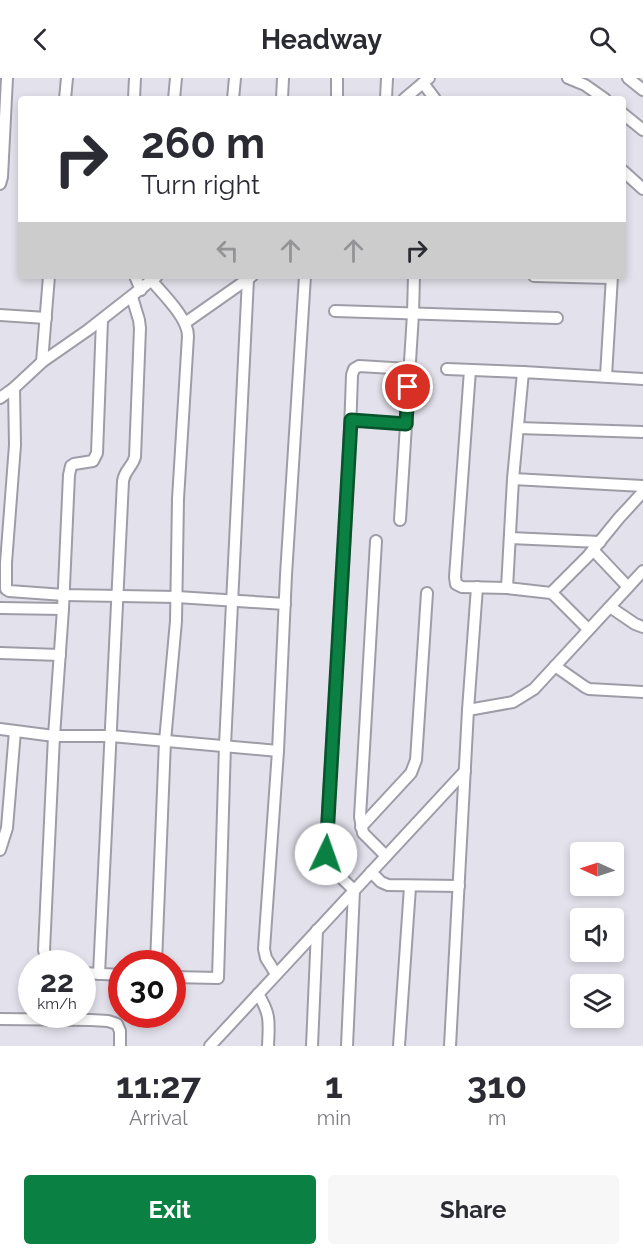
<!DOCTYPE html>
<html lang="en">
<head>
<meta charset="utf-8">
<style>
  body { margin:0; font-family:Raleway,sans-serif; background:#f7f7f7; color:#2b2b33; height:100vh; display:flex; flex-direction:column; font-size:22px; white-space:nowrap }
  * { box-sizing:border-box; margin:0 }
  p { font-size:20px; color:#7c7c81 }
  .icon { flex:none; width:33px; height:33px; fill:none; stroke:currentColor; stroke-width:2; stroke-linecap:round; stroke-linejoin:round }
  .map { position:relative; height:968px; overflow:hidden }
  .side { display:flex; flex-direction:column; background:#fff; flex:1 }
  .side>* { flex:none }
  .banner { position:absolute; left:18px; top:18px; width:608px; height:183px; border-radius:6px; box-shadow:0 3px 9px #0003; background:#fff; color:#2b2b33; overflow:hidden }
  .needle { width:39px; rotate:273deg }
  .buttons { position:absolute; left:570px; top:764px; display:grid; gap:12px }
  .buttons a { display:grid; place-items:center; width:54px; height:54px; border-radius:6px; background:#fff; box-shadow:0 3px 9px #0003; font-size:30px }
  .speed { position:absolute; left:18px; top:872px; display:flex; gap:12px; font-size:30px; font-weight:700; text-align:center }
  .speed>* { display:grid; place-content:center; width:78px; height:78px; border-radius:50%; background:#fff; box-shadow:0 3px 9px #0003; line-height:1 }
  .speed small { font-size:15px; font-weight:400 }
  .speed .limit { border:9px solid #d22; background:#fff; color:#111 }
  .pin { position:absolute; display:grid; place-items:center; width:51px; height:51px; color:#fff; margin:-26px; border:3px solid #fff; border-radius:50%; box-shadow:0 2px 6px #0007 }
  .me { position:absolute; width:66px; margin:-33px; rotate:3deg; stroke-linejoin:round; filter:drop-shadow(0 0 4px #0008) }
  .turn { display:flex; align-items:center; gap:21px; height:126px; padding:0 24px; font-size:27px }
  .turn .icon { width:78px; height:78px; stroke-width:2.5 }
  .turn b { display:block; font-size:42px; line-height:51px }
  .lanes { display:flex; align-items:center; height:57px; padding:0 24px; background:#0003; justify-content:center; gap:30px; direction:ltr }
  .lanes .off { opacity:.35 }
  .eta { display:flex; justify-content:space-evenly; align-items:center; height:102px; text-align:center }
  .eta b { font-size:36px; font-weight:700; line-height:42px }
  .primary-button { display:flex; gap:12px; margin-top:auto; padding:12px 24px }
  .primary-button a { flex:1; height:69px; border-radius:6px; background:#0b8043; color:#fff; font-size:24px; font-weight:700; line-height:69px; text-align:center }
  .primary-button a+a { background:#f7f7f7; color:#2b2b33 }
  header { display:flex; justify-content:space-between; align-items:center; height:78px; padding:0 24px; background:#fff; font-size:27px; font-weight:700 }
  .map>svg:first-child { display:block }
</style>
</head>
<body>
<header><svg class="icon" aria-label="back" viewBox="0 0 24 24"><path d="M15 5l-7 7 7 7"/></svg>Headway<svg class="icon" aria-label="search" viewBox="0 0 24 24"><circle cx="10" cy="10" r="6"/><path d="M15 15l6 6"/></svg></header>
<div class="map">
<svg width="643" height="968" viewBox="0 0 643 968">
  <rect width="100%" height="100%" fill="#e3e2ec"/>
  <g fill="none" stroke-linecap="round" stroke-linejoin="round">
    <defs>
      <g id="minor">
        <polyline points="568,0 585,7 605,21"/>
        <polyline points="628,0 643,12"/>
        <polyline points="423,5 435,21"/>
        <polyline points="65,21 67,0"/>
        <polyline points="134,21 135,0"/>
        <polyline points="174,21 176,0"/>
        <polyline points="233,21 235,0"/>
        <polyline points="282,21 283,0"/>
        <polyline points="337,21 337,0"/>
        <polyline points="386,21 387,0"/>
        <polyline points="404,21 429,0"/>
        <polyline points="622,35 643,52"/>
        <polyline points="622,92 643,111"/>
        <polyline points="0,106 2,99 7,0"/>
        <polyline points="135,198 141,212"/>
        <polyline points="534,198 611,200"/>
        <path d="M151,202c12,14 37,38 37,56l-10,163 -2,122 -11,120 -9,222"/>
        <polyline points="335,233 557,240"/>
        <polyline points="0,237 46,240"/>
        <polyline points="185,245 252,198"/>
        <polyline points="42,284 49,198"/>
        <polyline points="447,291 523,294"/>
        <polyline points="470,292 455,499 456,506 462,509 507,510 551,515 555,518 588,551"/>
        <polyline points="606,298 612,198"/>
        <polyline points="14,310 15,367 6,485 6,511 9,513 64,517 177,519 285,526"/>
        <polyline points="0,320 14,310 42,284 88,252 157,198"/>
        <polyline points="351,342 407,346"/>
        <polyline points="518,350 643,354"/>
        <polyline points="513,401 643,408"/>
        <polyline points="400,442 413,236 414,198"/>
        <polyline points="510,460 600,464"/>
        <polyline points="376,463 360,739 363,755 386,778"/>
        <polyline points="593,472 628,509"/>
        <polyline points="507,510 513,401 523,294 643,301"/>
        <polyline points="551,515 588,478 619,440 643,414"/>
        <polyline points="610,529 635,546 643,549"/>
        <polyline points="0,530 63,531"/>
        <polyline points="0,575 60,577"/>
        <polyline points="555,588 585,609 589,611 643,614"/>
        <polyline points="468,632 513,624 534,611 643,493"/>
        <polyline points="0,651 54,658 111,658 278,673"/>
        <polyline points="361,749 411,695 416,682 427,515"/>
        <polyline points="0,772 7,750 15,653"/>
        <polyline points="371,794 381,804 388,807 459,808"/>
        <polyline points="47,885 44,872 54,658 63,531 69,397 71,388 74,386 93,383 97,375 102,242"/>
        <polyline points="82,895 122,897"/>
        <path d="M99,896l24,-493c2,-12 9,-13 12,-24l5,-129 -1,-8 -7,-23"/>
        <polyline points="276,896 266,880 264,871 278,673 286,497 305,198"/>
        <polyline points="172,899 218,900 225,667 248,201"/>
        <path d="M258,916c13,21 11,28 10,52"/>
        <polyline points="0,941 91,942 108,943 117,946 120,953 120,968"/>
        <polyline points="210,968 465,693"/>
        <polyline points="312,968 317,852"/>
        <path d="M347,968l7,-156 -25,-24 -3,-12c8,-159 21,-319 26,-479l2,-6 5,-3 50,3"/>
        <polyline points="399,968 410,809"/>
        <polyline points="450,968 468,632 477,509"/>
      </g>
    </defs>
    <use href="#minor" stroke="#9e9da7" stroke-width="14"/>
    <use href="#minor" stroke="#fff" stroke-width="10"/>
  </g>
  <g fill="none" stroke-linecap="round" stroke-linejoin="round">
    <defs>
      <path id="route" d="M326,776c7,-144 17,-289 25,-434l55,4 2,-37"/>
    </defs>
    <use href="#route" stroke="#07532c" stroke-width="15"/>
    <use href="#route" stroke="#0b8043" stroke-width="10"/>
  </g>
</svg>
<div class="buttons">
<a><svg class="needle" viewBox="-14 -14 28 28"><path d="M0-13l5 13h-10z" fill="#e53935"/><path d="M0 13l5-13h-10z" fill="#7c7c81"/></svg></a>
<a><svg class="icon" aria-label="sound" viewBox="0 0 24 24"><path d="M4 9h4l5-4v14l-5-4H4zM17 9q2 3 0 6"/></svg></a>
<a><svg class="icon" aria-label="layers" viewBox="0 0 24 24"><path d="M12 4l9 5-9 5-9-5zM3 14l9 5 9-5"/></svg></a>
</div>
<div class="speed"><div>22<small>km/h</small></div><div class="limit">30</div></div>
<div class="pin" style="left:408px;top:309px;background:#d93025"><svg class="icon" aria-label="arrive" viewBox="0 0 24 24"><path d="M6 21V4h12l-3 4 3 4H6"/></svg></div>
<svg class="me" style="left:326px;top:776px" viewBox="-20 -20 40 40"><circle r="19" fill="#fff"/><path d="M0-13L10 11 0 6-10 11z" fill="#0b8043"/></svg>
<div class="banner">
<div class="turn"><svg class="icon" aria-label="right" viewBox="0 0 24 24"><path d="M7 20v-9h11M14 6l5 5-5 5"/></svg><div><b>260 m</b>Turn right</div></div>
<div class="lanes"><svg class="icon off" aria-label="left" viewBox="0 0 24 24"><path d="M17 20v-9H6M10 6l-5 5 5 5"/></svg><svg class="icon off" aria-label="ahead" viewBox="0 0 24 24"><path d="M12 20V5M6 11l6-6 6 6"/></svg><svg class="icon off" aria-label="ahead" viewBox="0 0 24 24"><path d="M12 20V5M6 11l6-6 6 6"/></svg><svg class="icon" aria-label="right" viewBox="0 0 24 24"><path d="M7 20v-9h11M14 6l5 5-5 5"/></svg></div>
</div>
</div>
<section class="side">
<div class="eta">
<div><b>11:27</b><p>Arrival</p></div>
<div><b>1</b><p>min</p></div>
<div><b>310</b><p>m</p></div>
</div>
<div class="primary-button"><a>Exit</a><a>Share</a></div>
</section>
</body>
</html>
